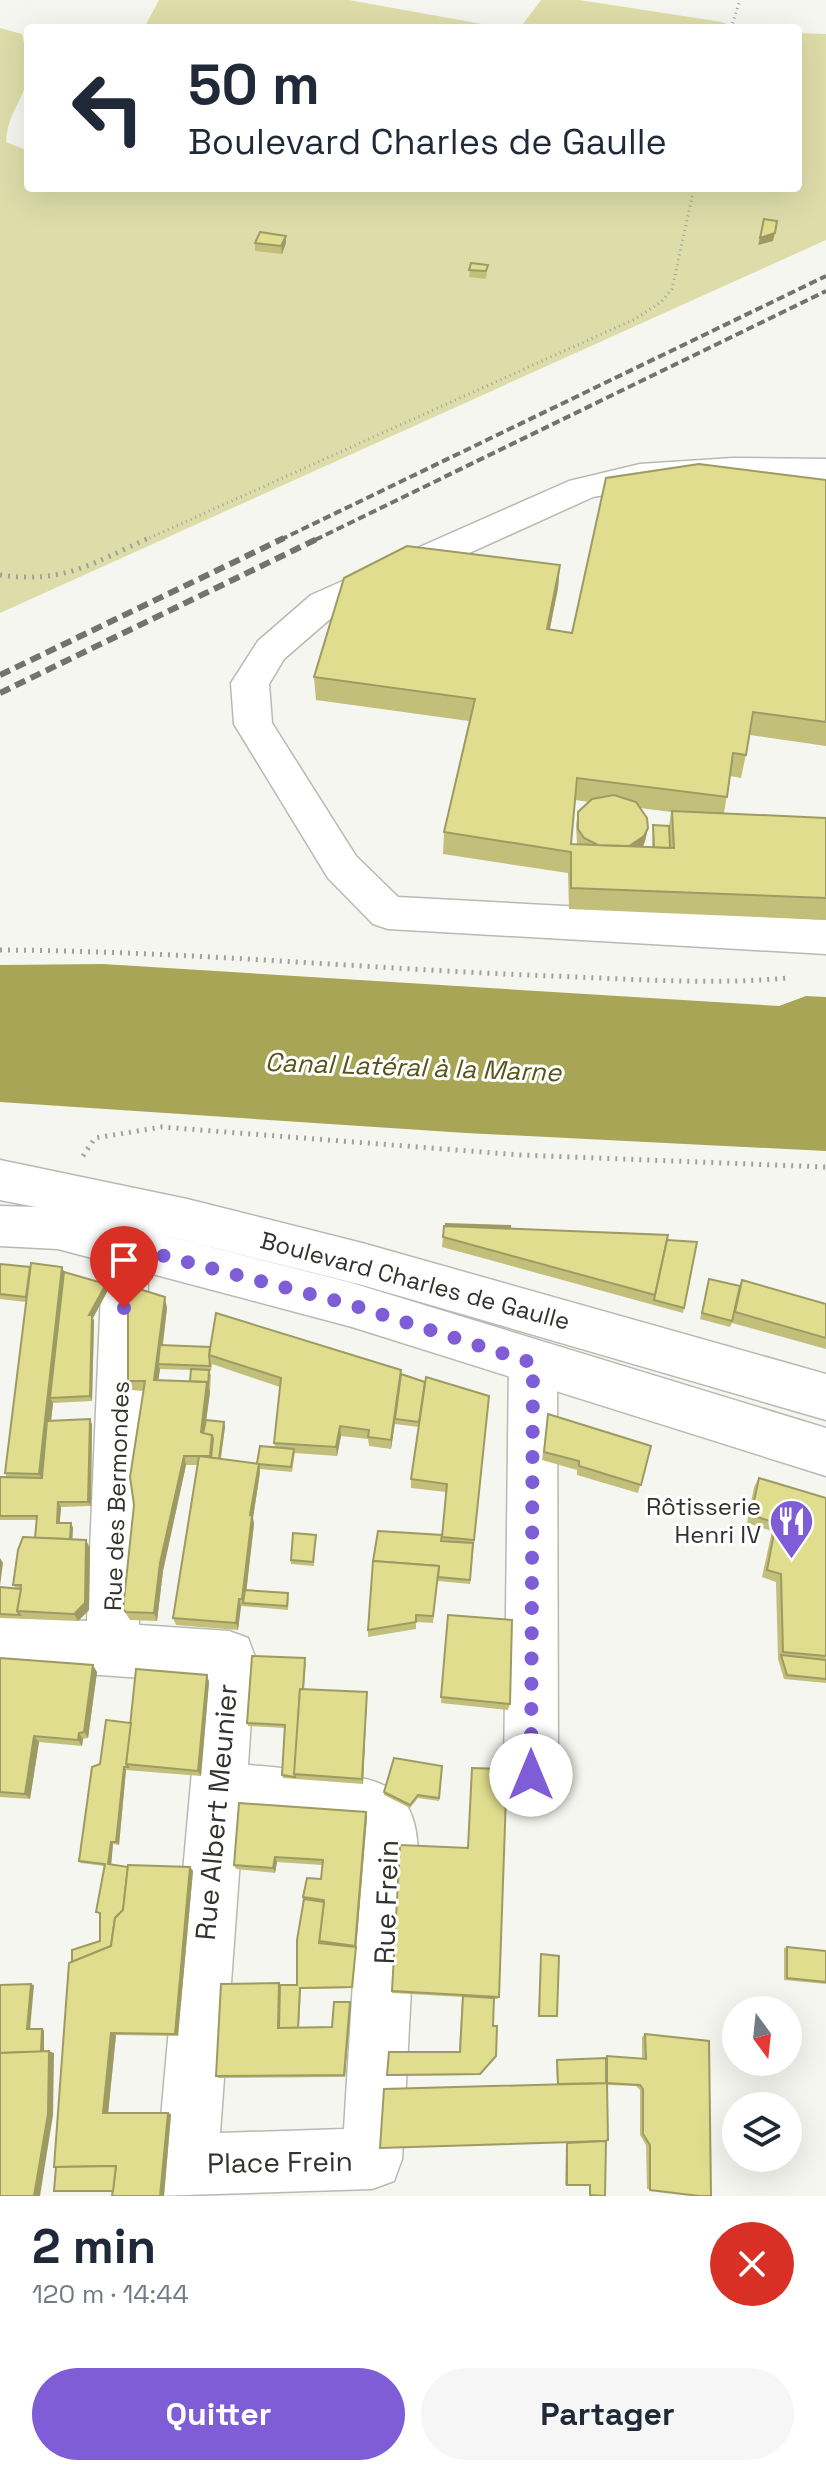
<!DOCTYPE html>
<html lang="fr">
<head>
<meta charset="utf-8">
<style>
  body { margin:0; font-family:"Space Grotesk",sans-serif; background:#f6f6f7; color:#1f2937; height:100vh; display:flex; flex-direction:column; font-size:30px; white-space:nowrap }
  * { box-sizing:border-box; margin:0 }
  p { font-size:26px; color:#747a83 }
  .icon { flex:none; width:44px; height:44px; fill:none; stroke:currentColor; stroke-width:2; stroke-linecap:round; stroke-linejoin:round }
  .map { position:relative; height:2196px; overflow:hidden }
  .panel { display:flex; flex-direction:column; background:#fff; flex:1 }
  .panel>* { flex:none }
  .guide { position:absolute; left:24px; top:24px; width:778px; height:168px; border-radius:8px; box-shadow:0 8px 32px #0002; background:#fff; color:#1f2937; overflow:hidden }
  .needle { width:52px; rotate:165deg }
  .fabs { position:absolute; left:722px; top:1996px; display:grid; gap:16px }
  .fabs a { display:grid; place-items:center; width:80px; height:80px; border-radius:50%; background:#fff; box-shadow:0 8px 32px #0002; font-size:40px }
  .pin { position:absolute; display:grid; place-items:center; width:68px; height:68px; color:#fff; margin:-82px -34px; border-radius:50% 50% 50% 0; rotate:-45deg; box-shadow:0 0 8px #0007 }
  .pin .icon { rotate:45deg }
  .me { position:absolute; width:88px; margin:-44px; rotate:0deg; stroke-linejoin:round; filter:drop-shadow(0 0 6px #0008) }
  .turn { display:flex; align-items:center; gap:28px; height:168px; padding:0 32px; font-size:36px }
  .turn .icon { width:104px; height:104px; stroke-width:2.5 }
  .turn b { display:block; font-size:56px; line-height:68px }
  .round { display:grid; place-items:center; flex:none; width:84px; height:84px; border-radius:42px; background:#f6f6f7 }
  .summary { display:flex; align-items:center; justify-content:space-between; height:136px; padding:0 32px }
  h1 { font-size:48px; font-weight:600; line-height:60px }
  .action { display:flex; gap:16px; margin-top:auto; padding:16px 32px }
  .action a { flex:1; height:92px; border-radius:48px; background:#7f5dd7; color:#fff; font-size:32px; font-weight:600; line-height:92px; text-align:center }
  .action a+a { background:#f6f6f7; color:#1f2937 }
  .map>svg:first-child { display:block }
</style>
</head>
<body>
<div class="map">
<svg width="826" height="2196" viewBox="0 0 826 2196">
  <rect width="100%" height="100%" fill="#f6f6f0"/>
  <g fill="#dedda9">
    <polygon points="159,0 349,0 504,28 144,28"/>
    <polygon points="541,0 579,0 722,22 734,28 520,28"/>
    <path d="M0,28l22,6c3,14 9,32 5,46 -6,24 -19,33 -21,62l22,9v37h770v-155l28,1v206l-826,373z"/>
  </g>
  <polygon fill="#a8a556" points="103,964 779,1006 806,996 826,997 826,1151 466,1133 0,1102 0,965"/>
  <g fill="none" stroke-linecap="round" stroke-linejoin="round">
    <defs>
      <g id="minor">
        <polygon points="733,458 826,459 826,481 671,483 593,497 337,613 284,659 269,684 272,723 356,856 398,897 826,920 826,954 388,929 373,924 328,878 234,724 231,683 258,641 311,595 569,481 640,464"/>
        <path d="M126,1225l16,6 7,15 -10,379 90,6 19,7 7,19 -7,108c26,2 53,5 80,8 60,6 90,18 90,85l-16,301 -8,22 -22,8 -218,7 46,-514 -200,-14v-52l87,5 16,-375 7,-15zM243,1819l115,13 4,3 -18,294 -124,4z"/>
        <polygon points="533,1341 550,1347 557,1363 558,1775 550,1794 531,1802 512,1794 504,1775 509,1363 516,1347"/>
      </g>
      <polygon id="major" points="0,1160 187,1199 362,1243 826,1374 826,1420 362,1285 139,1229 352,1283 826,1428 826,1476 352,1327 58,1249 0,1246 0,1206 36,1207 0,1200"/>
    </defs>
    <use href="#minor" stroke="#b9b9b3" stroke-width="3"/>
    <use href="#major" stroke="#b9b9b3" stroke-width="3"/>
    <g stroke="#a1a19c" stroke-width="3" stroke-dasharray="1 4" stroke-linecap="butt">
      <polyline points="731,28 740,0"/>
      <polyline points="145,540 635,319 661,302 672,289 694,188"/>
    </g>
    <g stroke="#a1a19c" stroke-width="5" stroke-dasharray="2 6" stroke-linecap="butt">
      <path d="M0,575c64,9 93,-12 149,-37"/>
      <path d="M0,950c185,1 368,19 552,26 79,3 158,9 237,2"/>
      <polyline points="83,1156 95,1138 162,1127 520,1155 826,1167"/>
    </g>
    <use href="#minor" fill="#fff" fill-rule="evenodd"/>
    <use href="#major" fill="#fff" fill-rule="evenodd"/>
    <g stroke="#72726e" stroke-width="4" stroke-dasharray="8 4" stroke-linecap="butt">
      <polyline points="280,540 826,276"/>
      <polyline points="315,540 826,291"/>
    </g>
    <g stroke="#72726e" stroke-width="6" stroke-dasharray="11 6" stroke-linecap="butt">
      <polyline points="0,675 284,538"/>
      <polyline points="0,693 319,538"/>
    </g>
  </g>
  <g fill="#c1bf7a" fill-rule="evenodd">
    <polygon points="286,236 286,243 282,254 255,251 255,243"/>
    <polygon points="471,263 487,272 486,279 469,277"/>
    <path d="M826,480v266l-76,-11 -9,43 -11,-2 -6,37 102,5v102l-257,-11 -1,-36 -125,-19 1,-22 25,-111 -153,-21 -2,-23 246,-112 -2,23 -8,41 22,4zM575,800l14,2 -11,10 -2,13 1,18 1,1h-7zM640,808l31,4 -2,14 -16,-1 -1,22h-9l2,-6 3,-13z"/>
    <polygon points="510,1228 667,1240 684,1308 683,1313 442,1247 443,1237"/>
    <polygon points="0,1264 30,1267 62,1267 64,1272 108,1290 93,1318 94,1321 92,1401 53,1403 51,1421 92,1424 91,1506 61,1507 60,1523 71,1523 73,1528 72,1539 90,1548 89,1610 78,1621 0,1618 0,1587 16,1588 13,1585 35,1538 37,1520 0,1520 0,1477 7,1478 5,1473 26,1302 0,1299"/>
    <polygon points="709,1279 740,1286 742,1280 826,1304 826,1349 732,1323 730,1327 700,1319"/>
    <path d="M167,1308l-4,38 238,28 24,8 64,14 -19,188 -32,-3v-3l-5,45 -17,-1v7l-48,8v-7l74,-95 4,-43 -35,-4v-9l8,-52 -24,-3 -4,25 -22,-3 -1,-7 -27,-3 -4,20 -42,-3 -3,19 -32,-3v3l-7,46 1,6 -8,67 43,6 -1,13 -47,-4 -3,24 -62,-5 -3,-7 24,-153h-11l-23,106 -6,50 -27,-1 -7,-11 11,-104 9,-114 -12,-1 -3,-9zM212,1364l68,23 -6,56 1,4 -18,16 -36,-4 4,-32 -1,-5 -18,-2 4,-28 1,-17 -2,-4h2zM160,1369l31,1 -1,11 -32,-1z"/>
    <polygon points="548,1414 651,1446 638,1493 577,1475 577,1470 542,1460"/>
    <polygon points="759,1478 826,1498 826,1683 784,1679 778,1659 776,1582 762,1577 772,1531 747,1523 754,1487"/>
    <polygon points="316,1535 314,1566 291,1564 291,1560"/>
    <polygon points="448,1615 510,1704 508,1710 441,1703"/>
    <polygon points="0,1658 97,1672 88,1738 83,1739 82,1746 39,1742 30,1799 0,1797"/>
    <polygon points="306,1661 304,1689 367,1698 363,1784 283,1778 282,1775 285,1728 248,1726 247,1723"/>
    <polygon points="207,1675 209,1682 201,1776 126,1770 119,1845 113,1844 111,1864 128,1867 190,1867 193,1871 178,2036 116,2035 108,2113 171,2114 164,2196 112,2196 113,2191 72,1962 100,1941 100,1914 96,1912 104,1866 81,1863 79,1861 100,1764 131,1723"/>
    <polygon points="442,1766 439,1801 418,1798 410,1808 384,1795 384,1792"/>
    <polygon points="367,1817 353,1988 301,1989 299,2028 332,2027 351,2004 345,2077 218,2078 216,2076 280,1985 297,1985 303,1897 321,1879 322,1865 277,1862 275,1873 236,1869 234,1865"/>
    <polygon points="787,1947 826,1951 826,1984 784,1980 784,1948"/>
    <polygon points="541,1954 557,2016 556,2017 538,2017"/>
    <polygon points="392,1991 499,1997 497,1999 494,1999 493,2026 496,2056 480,2075 387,2076 389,2052 459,2052 462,1997 392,1993"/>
    <polygon points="645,2034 697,2196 647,2189 646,2145 640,2135 640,2090 636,2086 607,2085 606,2141 595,2196 589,2195 589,2185 565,2185 566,2143 576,2142 557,2084 556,2061 605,2058 607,2056 642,2058 642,2037"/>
  </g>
  <g fill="#9d9b63">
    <polygon points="775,233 773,241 758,245 760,238"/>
    <polygon points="286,236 286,243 282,254 281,246"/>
    <polygon points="560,565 558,588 545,652 547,629"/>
    <polygon points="648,828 645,841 642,849 627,847"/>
    <polygon points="62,1267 66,1277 50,1398 53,1403 44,1483 39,1474"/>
    <polygon points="106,1284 108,1290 93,1318 94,1321 92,1401 90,1396 89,1315"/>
    <polygon points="165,1297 167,1308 160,1364 158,1364 160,1369 157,1389 154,1380"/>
    <polygon points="401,1370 401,1380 391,1449 391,1440"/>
    <polygon points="207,1382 210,1392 204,1437 201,1432"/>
    <polygon points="90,1419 92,1424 91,1506 88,1502"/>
    <polygon points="224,1422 225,1427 219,1467 218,1462"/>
    <polygon points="340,1426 341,1436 337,1456 336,1447"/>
    <polygon points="184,1456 186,1465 163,1571 157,1621 154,1613 160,1563"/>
    <polygon points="259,1464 260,1472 253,1518 254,1524 245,1603 243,1603 242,1599 250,1515"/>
    <polygon points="58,1502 61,1507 59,1528 57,1523"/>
    <polygon points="71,1523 73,1528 72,1547 70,1543"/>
    <polygon points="86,1540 90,1548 89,1610 78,1621 74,1614"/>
    <polygon points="0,1558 3,1563 0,1586"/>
    <polygon points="239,1599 241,1606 238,1630 236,1623"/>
    <polygon points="93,1665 97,1672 88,1738 84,1732"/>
    <polygon points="207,1675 209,1682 201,1776 198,1771"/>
    <polygon points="367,1692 367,1698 363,1784 362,1779"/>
    <polygon points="79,1733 83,1739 82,1746 78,1740"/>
    <polygon points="34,1736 39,1742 30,1799 25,1794"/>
    <polygon points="124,1767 126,1770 119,1845 116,1842"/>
    <polygon points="366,1812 367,1817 356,1949 355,1946"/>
    <polygon points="111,1842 113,1844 111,1866 108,1864"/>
    <polygon points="275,1857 277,1862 275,1873 273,1868"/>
    <polygon points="190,1867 193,1871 178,2036 175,2034"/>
    <polygon points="31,1984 34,1985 30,2030 27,2029"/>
    <polygon points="350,2002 351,2004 345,2077 344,2075"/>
    <polygon points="42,2029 44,2030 44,2054 41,2053"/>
    <polygon points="111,2033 116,2035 108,2114 103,2113"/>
    <polygon points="49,2051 54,2053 53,2115 40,2196 34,2196"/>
    <polygon points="168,2113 171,2114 164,2196 160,2196"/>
  </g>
  <g fill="#e0de8e" stroke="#9d9b63" stroke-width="2">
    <polygon points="764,219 777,221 775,233 760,238"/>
    <polygon points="260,232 286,236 281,246 255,243"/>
    <polygon points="471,263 488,265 486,271 469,270"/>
    <polygon points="699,464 826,480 826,722 753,712 746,755 733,753 727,797 577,778 571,844 674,848 672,811 826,818 826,898 571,888 571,852 444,832 475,699 314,677 344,578 407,546 560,565 547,629 572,633 606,478"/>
    <polygon points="614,795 636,802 647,818 648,828 644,836 629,846 598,845 584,838 578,829 578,812 592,799"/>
    <polygon points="653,825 669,826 670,848 654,847"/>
    <polygon points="446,1224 510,1226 510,1228 446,1226"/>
    <polygon points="444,1226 668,1235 655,1295 443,1237"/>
    <polygon points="667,1240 697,1242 684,1308 654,1300"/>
    <polygon points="31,1263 62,1267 39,1474 5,1473"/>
    <polygon points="0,1264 30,1267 26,1297 0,1294"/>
    <polygon points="64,1272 106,1284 89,1315 92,1315 90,1396 50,1398"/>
    <polygon points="709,1279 740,1286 732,1321 702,1313"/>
    <polygon points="742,1280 826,1304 826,1338 735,1312"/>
    <polygon points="139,1289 165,1297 154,1380 207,1382 201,1432 212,1435 210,1456 184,1456 160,1563 154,1613 126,1612 123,1609 134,1505 130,1477 145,1381 128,1381 128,1296"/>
    <polygon points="216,1313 401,1370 391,1440 368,1437 369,1430 340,1426 336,1447 274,1443 281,1378 209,1355"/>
    <polygon points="160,1345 210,1347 209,1355 210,1366 158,1364"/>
    <polygon points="191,1369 209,1370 208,1387 207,1382 190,1381"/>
    <polygon points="401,1374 425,1382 419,1422 395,1419"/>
    <polygon points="426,1377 489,1396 474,1540 442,1537 447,1484 411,1479"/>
    <polygon points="548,1414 651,1446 641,1485 579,1466 579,1461 544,1452"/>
    <polygon points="90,1419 88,1502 58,1502 57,1523 71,1523 70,1539 35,1538 37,1516 0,1516 0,1477 42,1478 47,1421"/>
    <polygon points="206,1420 224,1422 219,1459 211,1458 213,1439 212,1435 203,1433"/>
    <polygon points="260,1446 294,1449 291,1467 258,1464 257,1463"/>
    <polygon points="199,1456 259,1464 250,1515 252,1516 242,1599 239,1599 236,1623 173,1618"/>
    <polygon points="759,1478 826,1498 826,1656 783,1652 781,1574 767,1570 776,1523 751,1515"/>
    <polygon points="378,1531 442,1535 441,1541 473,1543 470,1580 438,1577 439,1566 373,1561"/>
    <polygon points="293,1533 316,1535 313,1562 291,1560"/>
    <polygon points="23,1537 86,1540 85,1603 74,1614 17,1611 21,1585 13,1585 18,1550"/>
    <polygon points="373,1561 439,1566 433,1616 416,1615 416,1622 368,1630"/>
    <polygon points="0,1587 21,1589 17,1611 20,1615 0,1614"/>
    <polygon points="245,1590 288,1593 287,1606 243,1603"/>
    <polygon points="448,1615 512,1620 510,1704 441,1697"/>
    <polygon points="781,1655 826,1660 826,1679 787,1675"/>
    <polygon points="252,1656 305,1658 303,1689 300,1689 295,1777 282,1775 285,1725 247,1723"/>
    <polygon points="0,1658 93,1665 84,1732 79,1733 78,1740 34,1736 25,1794 0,1792"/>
    <polygon points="136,1669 207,1675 198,1771 126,1764"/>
    <polygon points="300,1689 367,1692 362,1779 294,1774"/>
    <polygon points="106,1720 131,1723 126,1764 128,1767 124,1767 116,1842 111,1842 108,1864 128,1867 123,1910 115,1918 111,1946 72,1962 72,1950 100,1941 100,1913 96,1912 105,1864 79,1861 92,1767 100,1764"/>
    <polygon points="394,1758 442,1766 439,1798 418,1795 410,1805 384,1792"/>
    <polygon points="472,1768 503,1769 502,1795 506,1796 499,1997 392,1991 400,1845 468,1848"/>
    <polygon points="239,1803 366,1812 355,1946 319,1941 324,1900 303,1897 307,1878 321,1879 323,1860 275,1857 273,1868 234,1865"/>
    <polygon points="128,1865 190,1867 175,2034 111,2033 103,2113 168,2113 160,2196 112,2196 116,2166 54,2167 69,1963 111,1946 115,1918 123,1910"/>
    <polygon points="304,1899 324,1902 319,1943 356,1947 352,1987 300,1988 298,2028 279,2028 280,1985 297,1985 297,1940"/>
    <polygon points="787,1947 826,1951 826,1982 787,1978"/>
    <polygon points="541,1954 559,1956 557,2016 539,2016"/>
    <polygon points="279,1983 278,2028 332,2027 334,2002 350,2002 344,2075 216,2076 221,1984"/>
    <polygon points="31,1984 27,2029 42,2029 41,2052 0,2053 0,1985"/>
    <polygon points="463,1996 494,1998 493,2026 497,2026 496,2056 480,2074 387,2075 389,2052 460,2052"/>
    <polygon points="645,2034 709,2041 711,2196 699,2196 650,2190 650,2145 643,2134 643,2089 640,2085 607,2083 608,2140 605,2141 380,2148 384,2089 607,2083 607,2056 646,2059"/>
    <polygon points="49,2051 48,2114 34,2196 0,2196 0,2053"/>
    <polygon points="606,2058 606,2083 558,2084 557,2060"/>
    <polygon points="606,2141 605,2196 590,2195 590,2185 567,2185 567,2143"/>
    <polygon points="116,2166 113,2191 54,2191 56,2167"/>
  </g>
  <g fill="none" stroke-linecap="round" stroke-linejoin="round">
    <polyline stroke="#7f5dd7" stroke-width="14" stroke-dasharray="0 25.2" points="124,1308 126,1246 352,1305 533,1363 531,1775"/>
  </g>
  <defs>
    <symbol id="restaurant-pin" viewBox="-11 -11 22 30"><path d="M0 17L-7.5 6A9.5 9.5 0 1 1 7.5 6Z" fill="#7f5dd7" stroke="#fff"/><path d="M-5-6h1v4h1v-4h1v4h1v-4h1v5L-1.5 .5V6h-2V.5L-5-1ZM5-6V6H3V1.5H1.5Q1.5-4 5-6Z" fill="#fff"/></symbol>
  </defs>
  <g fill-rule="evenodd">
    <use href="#restaurant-pin" x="766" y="1496" width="51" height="69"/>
  </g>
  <g text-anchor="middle" stroke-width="6" stroke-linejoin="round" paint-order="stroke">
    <g font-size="24" fill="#32322f" stroke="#fff">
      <text transform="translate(415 1281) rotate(15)" y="8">Boulevard Charles de Gaulle</text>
      <text transform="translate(117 1496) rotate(-88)" y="8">Rue des Bermondes</text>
    </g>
    <g font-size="24" fill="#32322f" stroke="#fff" text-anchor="end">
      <text x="761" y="1515">Rôtisserie<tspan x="761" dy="28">Henri IV</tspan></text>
    </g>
    <g font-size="26" font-style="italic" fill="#575419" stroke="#fff">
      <text transform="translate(413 1067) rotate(2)" y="9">Canal Latéral à la Marne</text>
    </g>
    <g font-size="28" fill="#32322f" stroke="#fff">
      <text transform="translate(216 1812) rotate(-85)" y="10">Rue Albert Meunier</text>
      <text transform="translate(386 1902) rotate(-88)" y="10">Rue Frein</text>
      <text transform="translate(280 2162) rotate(-1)" y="10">Place Frein</text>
    </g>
  </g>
</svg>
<div class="fabs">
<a><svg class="needle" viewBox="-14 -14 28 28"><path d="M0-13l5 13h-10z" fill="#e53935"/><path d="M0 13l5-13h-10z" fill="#747a83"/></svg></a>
<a><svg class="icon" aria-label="layers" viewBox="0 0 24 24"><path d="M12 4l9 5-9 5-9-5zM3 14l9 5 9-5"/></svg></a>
</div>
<div class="pin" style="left:124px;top:1308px;background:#d93025"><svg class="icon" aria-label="arrive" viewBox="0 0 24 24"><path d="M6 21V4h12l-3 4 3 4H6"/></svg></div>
<svg class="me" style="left:531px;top:1775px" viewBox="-20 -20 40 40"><circle r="19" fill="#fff"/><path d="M0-13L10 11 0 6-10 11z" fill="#7f5dd7"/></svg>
<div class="guide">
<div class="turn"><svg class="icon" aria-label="left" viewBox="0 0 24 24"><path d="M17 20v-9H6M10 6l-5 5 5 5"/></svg><div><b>50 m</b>Boulevard Charles de Gaulle</div></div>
</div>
</div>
<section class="panel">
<div class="summary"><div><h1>2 min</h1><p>120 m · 14:44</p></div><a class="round" style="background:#d93025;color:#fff"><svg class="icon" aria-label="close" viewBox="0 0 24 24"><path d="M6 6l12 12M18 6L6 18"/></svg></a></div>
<div class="action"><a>Quitter</a><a>Partager</a></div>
</section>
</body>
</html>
